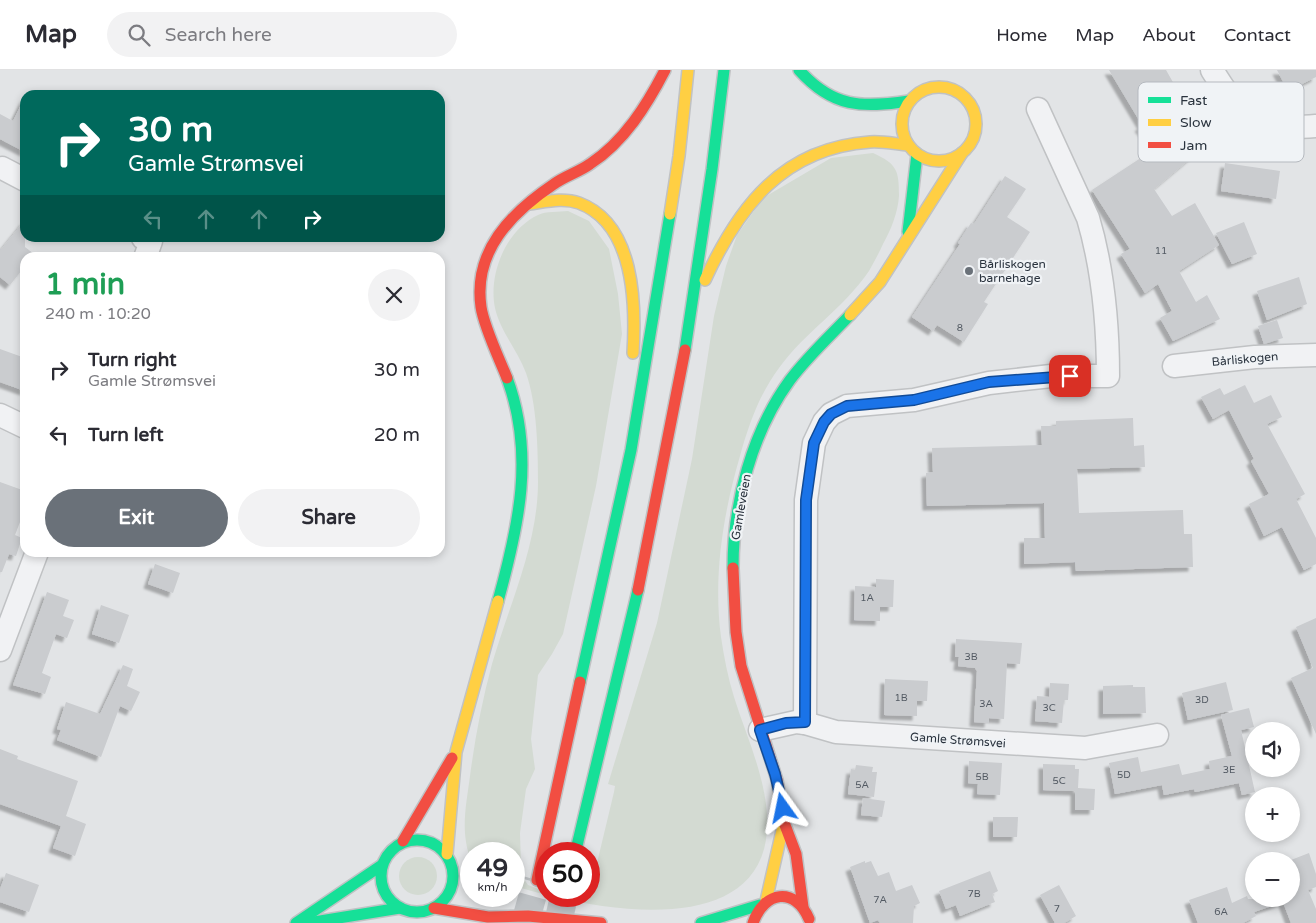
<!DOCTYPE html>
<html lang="en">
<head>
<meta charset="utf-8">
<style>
  body { margin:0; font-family:"Varela Round",sans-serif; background:#f2f2f3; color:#2b2b33; height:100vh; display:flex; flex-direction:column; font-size:19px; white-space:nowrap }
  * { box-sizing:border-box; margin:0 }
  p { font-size:16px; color:#7c7c81 }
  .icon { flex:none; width:28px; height:28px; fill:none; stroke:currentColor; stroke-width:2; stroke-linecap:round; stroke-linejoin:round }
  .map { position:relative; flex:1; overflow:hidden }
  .drawer { position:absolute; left:20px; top:182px; width:425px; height:305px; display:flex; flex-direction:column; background:#fff; border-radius:15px; box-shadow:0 2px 8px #0003 }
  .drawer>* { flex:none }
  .top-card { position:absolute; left:20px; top:20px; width:425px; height:152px; border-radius:15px; box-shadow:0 2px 8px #0003; background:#00695c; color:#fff; overflow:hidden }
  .buttons { position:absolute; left:1245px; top:652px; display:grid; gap:10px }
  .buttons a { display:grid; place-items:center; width:55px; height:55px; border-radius:50%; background:#fff; box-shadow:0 2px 8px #0003; font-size:25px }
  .speed { position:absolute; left:460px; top:772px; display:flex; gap:10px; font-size:25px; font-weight:700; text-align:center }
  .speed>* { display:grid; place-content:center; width:65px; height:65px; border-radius:50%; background:#fff; box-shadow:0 2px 8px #0003; line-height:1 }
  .speed small { font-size:12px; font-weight:400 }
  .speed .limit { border:8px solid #d22; background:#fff; color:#111 }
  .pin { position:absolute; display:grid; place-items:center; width:42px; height:42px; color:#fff; margin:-21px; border-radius:10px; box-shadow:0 2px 8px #0006 }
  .me { position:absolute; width:55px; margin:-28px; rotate:348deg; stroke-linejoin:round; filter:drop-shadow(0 0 4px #0008) }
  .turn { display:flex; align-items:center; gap:18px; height:105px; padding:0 25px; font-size:22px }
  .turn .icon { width:65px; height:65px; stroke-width:2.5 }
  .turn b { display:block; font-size:35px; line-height:42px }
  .lanes { display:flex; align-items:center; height:48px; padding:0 25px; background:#0003; justify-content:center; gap:25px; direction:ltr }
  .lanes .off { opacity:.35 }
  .round { display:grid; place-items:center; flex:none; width:52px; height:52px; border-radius:26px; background:#f2f2f3 }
  .overview { display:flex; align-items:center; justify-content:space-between; height:85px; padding:0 25px }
  h1 { font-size:30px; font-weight:700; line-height:38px; color:#1e9e55 }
  .action { display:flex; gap:10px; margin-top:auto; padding:10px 25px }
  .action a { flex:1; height:58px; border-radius:30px; background:#6a7179; color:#fff; font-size:20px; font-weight:700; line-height:58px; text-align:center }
  .action a+a { background:#f2f2f3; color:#2b2b33 }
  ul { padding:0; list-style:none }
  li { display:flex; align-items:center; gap:15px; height:65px; padding:0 25px }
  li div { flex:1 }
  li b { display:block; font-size:19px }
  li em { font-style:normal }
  header { display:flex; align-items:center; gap:30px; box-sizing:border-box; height:70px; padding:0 25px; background:#fff; border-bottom:1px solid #e1e1e2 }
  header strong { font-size:24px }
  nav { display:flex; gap:28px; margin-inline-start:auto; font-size:18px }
  .search { width:350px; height:45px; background:#f2f2f3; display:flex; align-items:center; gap:12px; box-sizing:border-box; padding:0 18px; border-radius:28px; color:#7c7c81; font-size:19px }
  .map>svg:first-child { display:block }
</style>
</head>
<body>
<header>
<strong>Map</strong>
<div class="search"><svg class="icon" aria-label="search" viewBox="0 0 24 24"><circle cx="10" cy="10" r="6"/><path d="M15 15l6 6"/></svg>Search here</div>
<nav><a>Home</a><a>Map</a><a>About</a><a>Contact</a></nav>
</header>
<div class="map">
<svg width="1316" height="853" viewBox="0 0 1316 853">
  <defs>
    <filter id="shadow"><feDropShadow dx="-4.5" dy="4.5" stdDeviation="1" flood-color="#0004"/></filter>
  </defs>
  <rect width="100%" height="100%" fill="#e2e4e6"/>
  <g fill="#d3dad2">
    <path d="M873,83c24,11 26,17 26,43 -1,16 -8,34 -16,48 -4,9 -9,18 -14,27 -25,37 -64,61 -90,97 -20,27 -30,56 -39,88 -17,58 -27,121 -19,181 3,20 7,41 13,60 8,26 19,51 26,78 41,148 -99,148 -208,121h37v-19l8,-14 17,-71 1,-6 -7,-2 49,-161 35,-164 22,-143 12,-50 11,-31 26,-37 68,-40z"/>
    <path d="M568,141l21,10 20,28 9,45 4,40 -26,152 -33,148 -11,20 -14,21 -7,64 4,30 -9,20 -6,44 1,32 3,14 4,6 18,7v3l-32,-9v-32h-43v7c-11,-30 -5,-54 -1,-85 5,-38 12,-75 22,-112 17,-59 46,-119 46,-182 0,-33 -1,-78 -12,-109 -8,-22 -26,-42 -31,-65 -7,-34 11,-78 43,-93 8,-4 21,-3 30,-4z"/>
    <circle cx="418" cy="806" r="19"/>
  </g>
  <g fill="#cacccf" filter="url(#shadow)">
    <polygon points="1109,0 1166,0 1174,14 1155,32 1197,83 1154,119 1172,146 1195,133 1219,175 1179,201 1196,232 1207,225 1220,249 1173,271 1160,248 1172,241 1158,214 1145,223 1121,184 1130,179 1092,120 1156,78 1139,57 1142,55"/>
    <polygon points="1277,0 1316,0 1316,7 1288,21"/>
    <polygon points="25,27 25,82 0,69 0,44 13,51"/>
    <polygon points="1225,93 1280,101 1276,129 1221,121"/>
    <polygon points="1005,106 1026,119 1007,147 1030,162 984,232 988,234 964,272 937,255 933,261 912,247 960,174 958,173 971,153 974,154"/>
    <polygon points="25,150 25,177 34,184 32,188 25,188 25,196 10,215 0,207 0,181"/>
    <polygon points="1244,152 1257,184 1232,194 1216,163"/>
    <polygon points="1299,207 1307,234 1267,250 1257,221"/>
    <polygon points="1277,250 1283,268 1264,274 1258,256"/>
    <polygon points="0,279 25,288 25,321 0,312"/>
    <polygon points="1245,315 1254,333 1271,325 1282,347 1267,354 1305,424 1296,429 1316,468 1316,494 1304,500 1282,457 1264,466 1249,434 1269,424 1251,391 1254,389 1229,340 1213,349 1201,327 1220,318 1224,325"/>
    <polygon points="1133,348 1134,376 1144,375 1145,397 1077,399 1079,443 1183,440 1184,464 1192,464 1193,497 1076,501 1075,492 1024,494 1024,468 1045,468 1044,433 927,436 926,403 933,402 932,378 1042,375 1041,356 1056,356 1056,351"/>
    <polygon points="0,412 25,421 25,439 15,465 22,468 16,486 9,484 2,502 0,502"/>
    <polygon points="155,494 180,503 173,523 148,514"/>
    <polygon points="876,509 894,510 893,537 880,537 880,551 854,550 855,516 876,517"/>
    <polygon points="47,522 69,530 63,546 74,550 67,568 56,564 42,603 51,607 45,624 13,615"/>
    <polygon points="101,535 129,545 119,573 92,564"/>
    <polygon points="1316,548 1316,664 1291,608 1313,598 1296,557"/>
    <polygon points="956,569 1022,573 1020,594 1007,593 1004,649 989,648 989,653 974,652 977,601 975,598 958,596 959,587 955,587"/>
    <polygon points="123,595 133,599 127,616 140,622 131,641 120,636 101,687 57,670 61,660 57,659 66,632 100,644"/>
    <polygon points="885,609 928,611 927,631 917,631 917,646 884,645"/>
    <polygon points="1226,612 1233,640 1188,650 1182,623"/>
    <polygon points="1050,613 1069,614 1068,630 1064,630 1062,653 1035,651 1037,626 1049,627"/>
    <polygon points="1133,615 1133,617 1145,617 1146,643 1103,644 1103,616"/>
    <polygon points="1249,638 1254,657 1241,660 1255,722 1242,725 1239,713 1195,722 1194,719 1164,725 1162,715 1115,724 1109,693 1138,687 1141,702 1179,694 1182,705 1210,699 1209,691 1232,686 1221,645"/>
    <polygon points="0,679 18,686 17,689 78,711 66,746 86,754 75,786 53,778 61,756 0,734"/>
    <polygon points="969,691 1002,693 1000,725 977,724 978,714 968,713"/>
    <polygon points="1043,694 1075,695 1075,699 1079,699 1078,718 1095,719 1094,740 1075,740 1075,721 1043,720"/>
    <polygon points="856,695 873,697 872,702 877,702 874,727 848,724 851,699 855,700"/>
    <polygon points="863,728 885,731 882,747 861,745"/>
    <polygon points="993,747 1018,747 1017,767 993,767"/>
    <polygon points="1309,783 1316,804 1316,817 1308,820 1316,839 1316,853 1291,853 1283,832 1254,842 1256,846 1243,853 1198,853 1189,830 1227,817 1232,833 1247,826 1248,829 1291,829 1291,790"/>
    <polygon points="865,791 865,793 871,791 878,806 889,802 896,821 912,815 920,833 914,836 913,853 880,853 878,850 870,853 850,797"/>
    <polygon points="990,801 998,821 992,824 995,832 960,846 956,835 946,839 939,821"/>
    <polygon points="6,803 39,815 29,842 0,832 0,819"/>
    <polygon points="1059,815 1076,846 1064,853 1055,853 1040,825"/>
  </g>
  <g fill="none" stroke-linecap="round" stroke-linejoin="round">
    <g stroke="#bdc1c4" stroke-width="28" stroke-dasharray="28 14" stroke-linecap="butt">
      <polyline points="525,853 537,810"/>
      <polyline points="558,853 564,826"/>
    </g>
    <defs>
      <g id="street">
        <path d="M1212,0c7,11 14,23 23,33 19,19 55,26 81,23"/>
        <polyline points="2,98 25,110"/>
        <polyline points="143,168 151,171 145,188"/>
        <polyline points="1174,296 1255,287 1316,285"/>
        <polyline points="0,345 25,357"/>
        <polyline points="0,580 37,482"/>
        <path d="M805,653l1,-223 8,-57 10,-21 7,-8 16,-8 67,-6 75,-17 62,-7h57c0,-53 -5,-107 -20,-158l-50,-109"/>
        <polyline points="760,660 796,652 805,653 836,662 1085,678 1157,665"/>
      </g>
      <g id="fast">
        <path d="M799,0c34,38 63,38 110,31"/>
        <polyline points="908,162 917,84"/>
        <polyline points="685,280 712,99 724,0"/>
        <path d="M733,498c0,-65 19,-136 57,-188 18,-24 40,-44 60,-65"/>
        <path d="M498,531c21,-76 37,-147 9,-223"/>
        <polyline points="580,612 631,380 670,144"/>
        <circle cx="417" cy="806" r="36"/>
        <polyline points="575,784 638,520"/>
        <polyline points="296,853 382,795"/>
        <polyline points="308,853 400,838"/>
        <polyline points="701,853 760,835"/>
      </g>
      <g id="slow">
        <circle cx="939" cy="54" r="37"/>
        <path d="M529,134c16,-2 34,-7 50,-1 56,21 57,101 54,150"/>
        <polyline points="670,144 679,86 688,0"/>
        <path d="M705,210c34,-74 78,-132 165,-138 12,-1 26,2 38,3"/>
        <polyline points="850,245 880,212 962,83"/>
        <polyline points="447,784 456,682 498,531"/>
        <polyline points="766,831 784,752"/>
      </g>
      <g id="jam">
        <path d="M507,308c-8,-20 -23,-51 -26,-71 -8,-56 30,-94 73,-123 11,-8 25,-12 36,-20 34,-22 57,-59 75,-94"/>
        <polyline points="733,498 736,562 741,596 777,710 785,755 796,784 803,837"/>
        <polyline points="638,520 685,280"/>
        <polyline points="403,771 452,688"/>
        <polyline points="537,810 580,612"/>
        <polyline points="434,838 488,847 528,846 601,853"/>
        <path d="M753,853c11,-32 42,-37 56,-4"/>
      </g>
    </defs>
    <use href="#street" stroke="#c0c2c4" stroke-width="25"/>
    <use href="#fast" stroke="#c0c2c4" stroke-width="14"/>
    <use href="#slow" stroke="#c0c2c4" stroke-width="14"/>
    <use href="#jam" stroke="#c0c2c4" stroke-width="14"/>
    <use href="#street" stroke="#f1f2f4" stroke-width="22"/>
    <use href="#fast" stroke="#16e098" stroke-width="11"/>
    <use href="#slow" stroke="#ffcf43" stroke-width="11"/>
    <use href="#jam" stroke="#f24e42" stroke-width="11"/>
  </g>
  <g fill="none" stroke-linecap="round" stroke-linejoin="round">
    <defs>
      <polyline id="route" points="783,738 775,704 760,660 786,653 805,652 806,430 814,373 824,352 831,344 847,336 914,330 989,312 1070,306"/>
    </defs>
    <use href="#route" stroke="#114b97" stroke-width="12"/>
    <use href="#route" stroke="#1a73e8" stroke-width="9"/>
  </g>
  <circle fill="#6a7179" stroke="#f0f3f6" stroke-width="2" cx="969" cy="201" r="5"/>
  <g text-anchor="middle" stroke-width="4.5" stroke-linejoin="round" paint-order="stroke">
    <g font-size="10" fill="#535a63">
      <text x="1161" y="184">11</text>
      <text x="960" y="261">8</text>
      <text x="867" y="531">1A</text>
      <text x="971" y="590">3B</text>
      <text x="901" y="631">1B</text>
      <text x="1202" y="633">3D</text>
      <text x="986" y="637">3A</text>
      <text x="1049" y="641">3C</text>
      <text x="1229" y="703">3E</text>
      <text x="1124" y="708">5D</text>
      <text x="982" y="710">5B</text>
      <text x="1059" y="714">5C</text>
      <text x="862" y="718">5A</text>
      <text x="974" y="827">7B</text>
      <text x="880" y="833">7A</text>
      <text x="1057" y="842">7</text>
      <text x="1221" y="845">6A</text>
    </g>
    <g font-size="12" fill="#2a333e" stroke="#f0f3f6" text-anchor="start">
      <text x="979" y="198">Bårliskogen<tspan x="979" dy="14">barnehage</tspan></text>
    </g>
    <g font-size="12" fill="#2a333e" stroke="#f0f3f6">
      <text transform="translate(1245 289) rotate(-5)" y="4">Bårliskogen</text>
      <text transform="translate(741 437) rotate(-80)" y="4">Gamleveien</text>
      <text transform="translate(958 670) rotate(4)" y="4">Gamle Strømsvei</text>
    </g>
  </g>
  <rect x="1138" y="12" width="166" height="80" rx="8" fill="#f0f3f6" stroke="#b5b9bf" stroke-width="1"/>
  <rect x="1148" y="27" width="23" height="6" fill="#16e098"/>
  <rect x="1148" y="49" width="23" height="7" fill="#ffcf43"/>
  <rect x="1148" y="72" width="23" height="6" fill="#f24e42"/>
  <g font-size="14" fill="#2a333e">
    <text x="1180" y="35">Fast</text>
    <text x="1180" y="57">Slow</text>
    <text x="1180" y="80">Jam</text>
  </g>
</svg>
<div class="buttons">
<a><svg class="icon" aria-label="sound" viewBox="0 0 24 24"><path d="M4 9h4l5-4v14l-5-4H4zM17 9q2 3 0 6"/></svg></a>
<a>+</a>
<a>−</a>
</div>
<div class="speed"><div>49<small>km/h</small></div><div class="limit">50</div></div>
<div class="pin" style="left:1070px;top:306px;background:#d93025"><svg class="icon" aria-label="arrive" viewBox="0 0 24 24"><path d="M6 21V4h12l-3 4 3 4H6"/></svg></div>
<svg class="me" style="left:783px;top:738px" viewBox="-20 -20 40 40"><path d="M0-17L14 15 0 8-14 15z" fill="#1a73e8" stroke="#fff" stroke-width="4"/></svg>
<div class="top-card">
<div class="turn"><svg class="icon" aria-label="right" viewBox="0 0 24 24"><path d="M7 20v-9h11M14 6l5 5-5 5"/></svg><div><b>30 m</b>Gamle Strømsvei</div></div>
<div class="lanes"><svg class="icon off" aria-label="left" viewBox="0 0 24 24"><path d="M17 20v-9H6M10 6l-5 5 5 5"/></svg><svg class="icon off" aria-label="ahead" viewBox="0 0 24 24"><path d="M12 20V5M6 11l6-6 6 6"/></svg><svg class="icon off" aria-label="ahead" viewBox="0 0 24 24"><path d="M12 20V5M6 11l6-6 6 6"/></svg><svg class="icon" aria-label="right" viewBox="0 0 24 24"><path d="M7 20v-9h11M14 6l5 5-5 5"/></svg></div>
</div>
<section class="drawer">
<div class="overview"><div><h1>1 min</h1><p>240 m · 10:20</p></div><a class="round"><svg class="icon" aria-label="close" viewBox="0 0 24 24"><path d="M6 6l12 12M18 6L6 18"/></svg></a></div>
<ul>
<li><svg class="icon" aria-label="right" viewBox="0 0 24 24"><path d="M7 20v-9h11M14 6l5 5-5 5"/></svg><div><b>Turn right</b><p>Gamle Strømsvei</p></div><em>30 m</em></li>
<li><svg class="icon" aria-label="left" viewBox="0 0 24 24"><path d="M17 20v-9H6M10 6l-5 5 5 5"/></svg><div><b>Turn left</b></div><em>20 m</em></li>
</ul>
<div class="action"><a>Exit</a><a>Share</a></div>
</section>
</div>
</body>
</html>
